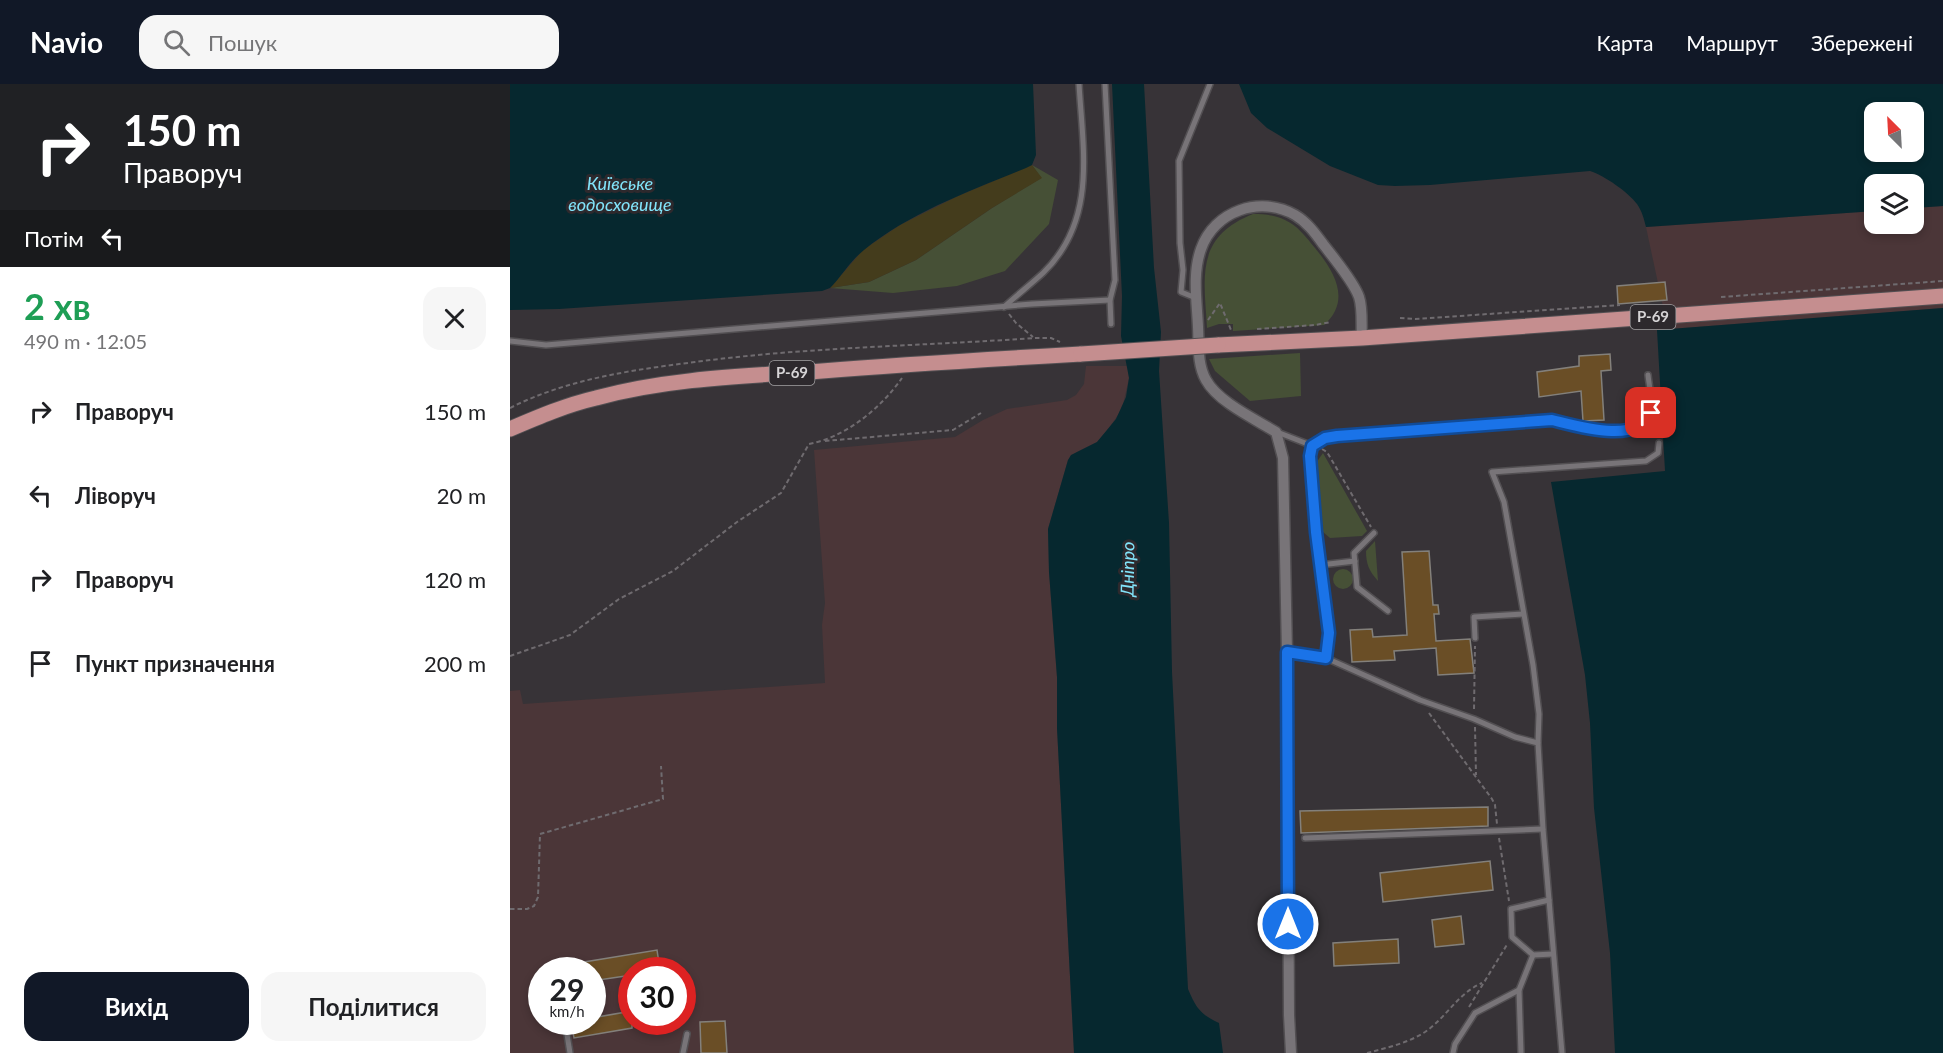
<!DOCTYPE html>
<html lang="uk">
<head>
<meta charset="utf-8">
<style>
  body { margin:0; font-family:Lato,sans-serif; background:#f6f6f6; color:#202124; height:100vh; display:flex; flex-direction:column; font-size:22px; white-space:nowrap }
  * { box-sizing:border-box; margin:0 }
  p { font-size:20px; color:#757577 }
  .icon { flex:none; width:33px; height:33px; fill:none; stroke:currentColor; stroke-width:2; stroke-linecap:round; stroke-linejoin:round }
  .map { position:relative; flex:1; overflow:hidden }
  .panel { display:flex; flex-direction:column; background:#fff; width:510px }
  .panel>* { flex:none }
  .hud { background:#202124; color:#fff; overflow:hidden }
  .needle { width:39px; rotate:336deg }
  .controls { position:absolute; left:1354px; top:18px; display:grid; gap:12px }
  .controls a { display:grid; place-items:center; width:60px; height:60px; border-radius:12px; background:#fff; box-shadow:0 3px 9px #0003; font-size:30px }
  .speed { position:absolute; left:18px; top:873px; display:flex; gap:12px; font-size:30px; font-weight:700; text-align:center }
  .speed>* { display:grid; place-content:center; width:78px; height:78px; border-radius:50%; background:#fff; box-shadow:0 3px 9px #0003; line-height:1 }
  .speed small { font-size:15px; font-weight:400 }
  .speed .limit { border:9px solid #d22; background:#fff; color:#111 }
  .pin { position:absolute; display:grid; place-items:center; width:51px; height:51px; color:#fff; margin:-26px; border-radius:12px; box-shadow:0 3px 9px #0006 }
  .me { position:absolute; width:66px; margin:-33px; rotate:0deg; stroke-linejoin:round; filter:drop-shadow(0 0 4px #0008) }
  .turn { display:flex; align-items:center; gap:21px; height:126px; padding:0 24px; font-size:27px }
  .turn .icon { width:78px; height:78px; stroke-width:2.5 }
  .turn b { display:block; font-size:42px; line-height:51px }
  .then { display:flex; align-items:center; height:57px; padding:0 24px; background:#0003; gap:12px; font-size:22px }
  .round { display:grid; place-items:center; flex:none; width:63px; height:63px; border-radius:18px; background:#f6f6f6 }
  .overview { display:flex; align-items:center; justify-content:space-between; height:102px; padding:0 24px }
  h1 { font-size:36px; font-weight:700; line-height:45px; color:#1e9e55 }
  .cta { display:flex; gap:12px; margin-top:auto; padding:12px 24px }
  .cta a { flex:1; height:69px; border-radius:18px; background:#111827; color:#fff; font-size:24px; font-weight:700; line-height:69px; text-align:center }
  .cta a+a { background:#f6f6f6; color:#202124 }
  ul { padding:0; list-style:none }
  li { display:flex; align-items:center; gap:18px; height:84px; padding:0 24px }
  li div { flex:1 }
  li b { display:block; font-size:22px }
  li em { font-style:normal }
  header { display:flex; align-items:center; gap:36px; box-sizing:border-box; height:84px; padding:0 30px; background:#111827; color:#fff }
  header strong { font-size:28px }
  nav { display:flex; gap:33px; margin-inline-start:auto; font-size:21px }
  .search { width:420px; height:54px; background:#f6f6f6; display:flex; align-items:center; gap:15px; box-sizing:border-box; padding:0 21px; border-radius:18px; color:#757577; font-size:22px }
  main { display:flex; flex:1; min-height:0 }
  .map>svg:first-child { display:block }
</style>
</head>
<body>
<header>
<strong>Navio</strong>
<div class="search"><svg class="icon" aria-label="search" viewBox="0 0 24 24"><circle cx="10" cy="10" r="6"/><path d="M15 15l6 6"/></svg>Пошук</div>
<nav><a>Карта</a><a>Маршрут</a><a>Збережені</a></nav>
</header>
<main>
<section class="panel">
<div class="hud">
<div class="turn"><svg class="icon" aria-label="right" viewBox="0 0 24 24"><path d="M7 20v-9h11M14 6l5 5-5 5"/></svg><div><b>150 m</b>Праворуч</div></div>
<div class="then">Потім<svg class="icon" aria-label="left" viewBox="0 0 24 24"><path d="M17 20v-9H6M10 6l-5 5 5 5"/></svg></div>
</div>
<div class="overview"><div><h1>2 хв</h1><p>490 m · 12:05</p></div><a class="round"><svg class="icon" aria-label="close" viewBox="0 0 24 24"><path d="M6 6l12 12M18 6L6 18"/></svg></a></div>
<ul>
<li><svg class="icon" aria-label="right" viewBox="0 0 24 24"><path d="M7 20v-9h11M14 6l5 5-5 5"/></svg><div><b>Праворуч</b></div><em>150 m</em></li>
<li><svg class="icon" aria-label="left" viewBox="0 0 24 24"><path d="M17 20v-9H6M10 6l-5 5 5 5"/></svg><div><b>Ліворуч</b></div><em>20 m</em></li>
<li><svg class="icon" aria-label="right" viewBox="0 0 24 24"><path d="M7 20v-9h11M14 6l5 5-5 5"/></svg><div><b>Праворуч</b></div><em>120 m</em></li>
<li><svg class="icon" aria-label="arrive" viewBox="0 0 24 24"><path d="M6 21V4h12l-3 4 3 4H6"/></svg><div><b>Пункт призначення</b></div><em>200 m</em></li>
</ul>
<div class="cta"><a>Вихід</a><a>Поділитися</a></div>
</section>
<div class="map">
<svg width="1433" height="969" viewBox="0 0 1433 969">
  <rect width="100%" height="100%" fill="#373337"/>
  <g fill="#4b3638" fill-rule="evenodd">
    <polygon points="1433,122 1433,224 1147,246 1155,232 1136,143 1365,127 1365,140 1404,140 1404,124"/>
    <path d="M576,282h42l1,12 -7,31 -15,22 -10,11 -20,10 -9,8 -20,69 1,43 8,105v51l17,325h-564v-362l10,-1 3,14 302,-21 -3,-58 3,-22 -11,-153 141,-13 28,-17 24,-11 60,-9 9,-5 8,-11zM32,886h50v52h-50zM122,886h50v52h-50z"/>
  </g>
  <g fill="#465036">
    <polygon points="522,81 548,96 539,140 495,187 447,202 383,209 320,204 359,198 406,176 482,124 531,94"/>
    <path d="M743,130c11,0 21,1 32,6 13,6 21,17 30,28 19,23 37,52 9,77l-91,6v-7h-14l-12,4c-3,-52 -12,-91 46,-114z"/>
    <polygon points="790,269 791,312 740,317 705,287 699,275"/>
    <polygon points="813,369 857,447 852,452 820,454 813,448 805,384 806,379"/>
    <path d="M865,457l3,40c-9,-10 -12,-17 -12,-30z"/>
    <circle cx="833" cy="495" r="10"/>
  </g>
  <polygon fill="#443c1c" points="522,81 532,94 482,124 406,176 359,198 320,204 353,166 390,141 448,112"/>
  <g fill="#06282f" fill-rule="evenodd">
    <path d="M0,0h523l3,71 -4,10 -6,3c-54,22 -117,45 -162,82 -14,11 -22,26 -34,38l-8,3 -263,18 -49,1z"/>
    <path d="M602,0h32l10,184 7,64 -2,39 10,152 3,149 16,317c8,19 12,25 31,34l4,30h-149l-17,-325v-51l-8,-105 -1,-43 20,-69 3,-5 26,-13 19,-23 10,-22 3,-19 -8,-42 1,-40z"/>
    <path d="M729,0h704v122l-29,2v-24h-39v27l-229,16c-2,-8 -4,-16 -9,-23 -9,-12 -32,-28 -47,-33l-160,14 -35,1 -17,-1 -48,-19 -63,-38 -16,-15zM1404,28v40h-39v-40z"/>
    <polygon points="1433,224 1433,969 1105,969 1100,869 1084,724 1080,639 1075,591 1041,398 1155,387 1147,246"/>
  </g>
  <g fill="#6a4e26" stroke="#83807b" stroke-width="1.5">
    <polygon points="1155,198 1157,216 1108,220 1107,202"/>
    <polygon points="1100,270 1101,286 1091,287 1094,336 1073,337 1071,307 1029,313 1027,288 1069,282 1069,272"/>
    <polygon points="919,467 923,521 928,521 929,530 924,530 926,557 960,555 964,589 928,591 926,564 884,567 885,576 842,578 840,546 862,545 863,553 897,551 892,468"/>
    <polygon points="978,723 978,742 791,749 790,727"/>
    <polygon points="980,777 983,806 873,818 870,789"/>
    <polygon points="951,832 954,860 925,863 922,836"/>
    <polygon points="888,855 889,879 824,882 823,859"/>
    <polygon points="147,866 150,886 122,886 122,891 82,897 82,886 56,886 56,881"/>
    <polygon points="122,927 122,944 64,954 61,938 82,938 82,934"/>
    <polygon points="215,937 217,969 191,969 190,938"/>
  </g>
  <g fill="none" stroke-linecap="round" stroke-linejoin="round">
    <defs>
      <g id="lane">
        <polyline points="595,0 605,196 600,216 601,240"/>
        <polyline points="686,214 671,208 673,186 670,159 669,77 700,0"/>
        <path d="M494,223c13,-12 26,-22 39,-34 54,-52 40,-122 36,-189"/>
        <polyline points="0,257 36,261 522,220 600,216"/>
        <polyline points="767,348 803,362"/>
        <polyline points="864,449 844,469 847,503 878,527"/>
        <polyline points="810,481 845,477"/>
        <polyline points="965,554 964,533 1013,530"/>
        <polyline points="777,568 816,574 910,616 964,635 1005,653 1028,659 1033,745 1052,969"/>
        <path d="M816,574l3,-26 -14,-100 -5,-76 3,-10 12,-8 12,-2 215,-16c22,6 84,24 98,-3 4,-9 -1,-32 -2,-42"/>
        <polyline points="1028,659 1029,630 1023,581 994,418 982,388 1136,377 1148,369 1149,359"/>
        <polyline points="795,754 1033,745"/>
        <polyline points="1039,816 1001,825 1002,853 1023,871 1043,870"/>
        <polyline points="55,938 60,969"/>
        <polyline points="173,969 177,950"/>
        <polyline points="943,969 945,960 965,929 1009,906"/>
        <polyline points="1011,969 1009,906 1023,871"/>
      </g>
      <path id="street" d="M781,969l-2,-38 -2,-363 -4,-194 -7,-26c-21,-13 -58,-30 -70,-52 -9,-16 -7,-35 -8,-53 -1,-25 -6,-53 3,-78 13,-38 59,-54 94,-34 12,7 20,18 28,29 10,13 31,38 36,53 4,12 2,29 3,41"/>
      <g id="primary">
        <polyline points="708,261 852,254 1433,212"/>
        <path d="M0,345c28,-12 56,-24 86,-31 73,-20 151,-22 226,-27 86,-7 172,-12 259,-17"/>
      </g>
    </defs>
    <use href="#lane" stroke="#524f52" stroke-width="8"/>
    <use href="#street" stroke="#524f52" stroke-width="13"/>
    <use href="#primary" stroke="#524f52" stroke-width="17"/>
    <g stroke="#6f6b6f" stroke-width="2" stroke-dasharray="4.5 3" stroke-linecap="butt">
      <polyline points="1211,213 1433,197"/>
      <polyline points="499,230 506,239 523,253"/>
      <polyline points="890,234 905,235 1110,221"/>
      <polyline points="698,236 710,219 721,246"/>
      <polyline points="747,245 805,241 821,238"/>
      <path d="M0,324c57,-29 122,-38 185,-46 112,-15 226,-16 340,-24h16l9,4"/>
      <polyline points="315,357 443,346 471,329"/>
      <polyline points="812,365 817,368 861,443"/>
      <path d="M0,572l60,-21 49,-36 54,-28 64,-49 44,-29 28,-49c37,-7 72,-36 93,-66"/>
      <polyline points="964,625 965,562"/>
      <polyline points="919,629 982,715 985,721 987,740"/>
      <polyline points="965,643 966,691"/>
      <polyline points="989,754 999,817"/>
      <polyline points="0,825 17,825 24,822 28,813 30,750 153,715 151,682"/>
      <polyline points="959,923 998,859"/>
      <path d="M857,969c19,-5 41,-10 58,-21 22,-15 32,-38 57,-49"/>
    </g>
    <use href="#lane" stroke="#787478" stroke-width="5"/>
    <use href="#street" stroke="#787478" stroke-width="10"/>
    <use href="#primary" stroke="#c58e8f" stroke-width="15"/>
    <defs>
      <polyline id="primary-bridge" points="571,270 708,261"/>
    </defs>
    <use href="#primary-bridge" stroke="#524f52" stroke-width="17" stroke-linecap="butt"/>
    <use href="#primary-bridge" stroke="#c58e8f" stroke-width="15"/>
  </g>
  <g fill="none" stroke-linecap="round" stroke-linejoin="round">
    <defs>
      <path id="route" d="M778,840l-1,-272 39,6 3,-25 -13,-101 -6,-76 2,-10 13,-8 12,-2 215,-16c25,6 86,25 99,-7"/>
    </defs>
    <use href="#route" stroke="#114b97" stroke-width="15"/>
    <use href="#route" stroke="#1a73e8" stroke-width="10"/>
  </g>
  <g text-anchor="middle" stroke-width="6" stroke-linejoin="round" paint-order="stroke">
    <g fill="#2d292d" stroke="#a3a1a3" stroke-width="1.5">
      <rect x="1120.5" y="221" width="45" height="24" rx="4.5"/>
      <rect x="259.5" y="277" width="45" height="24" rx="4.5"/>
    </g>
    <g font-size="15" font-weight="bold" fill="#d6d4d6">
      <text x="1143" y="238">Р-69</text>
      <text x="282" y="294">Р-69</text>
    </g>
    <g font-size="18" font-style="italic" fill="#82e4fa" stroke="#2d292d">
      <text x="110" y="106">Київське<tspan x="110" dy="21">водосховище</tspan></text>
      <text transform="translate(618 485) rotate(-89)" y="6">Дніпро</text>
    </g>
  </g>
</svg>
<div class="controls">
<a><svg class="needle" viewBox="-14 -14 28 28"><path d="M0-13l5 13h-10z" fill="#e53935"/><path d="M0 13l5-13h-10z" fill="#757577"/></svg></a>
<a><svg class="icon" aria-label="layers" viewBox="0 0 24 24"><path d="M12 4l9 5-9 5-9-5zM3 14l9 5 9-5"/></svg></a>
</div>
<div class="speed"><div>29<small>km/h</small></div><div class="limit">30</div></div>
<div class="pin" style="left:1141px;top:329px;background:#d93025"><svg class="icon" aria-label="arrive" viewBox="0 0 24 24"><path d="M6 21V4h12l-3 4 3 4H6"/></svg></div>
<svg class="me" style="left:778px;top:840px" viewBox="-20 -20 40 40"><circle r="17" fill="#1a73e8" stroke="#fff" stroke-width="3"/><path d="M0-11L8 9 0 5-8 9z" fill="#fff"/></svg>
</div>
</main>
</body>
</html>
